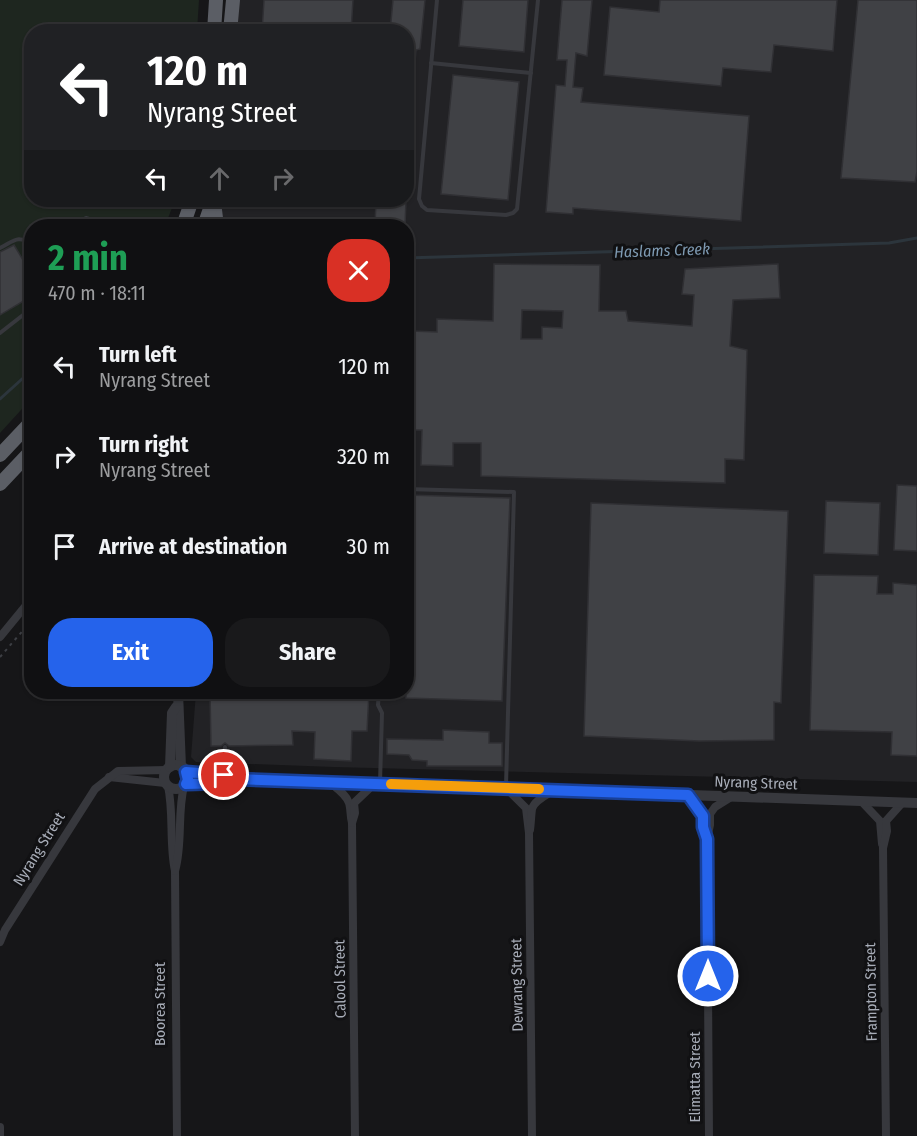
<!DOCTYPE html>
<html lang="en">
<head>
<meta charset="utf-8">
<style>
  body { margin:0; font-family:"Fira Sans Condensed",sans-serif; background:#19191b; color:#f1f3f6; height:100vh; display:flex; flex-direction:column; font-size:22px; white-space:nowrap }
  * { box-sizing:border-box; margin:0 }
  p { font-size:20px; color:#9c9d9f }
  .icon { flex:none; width:33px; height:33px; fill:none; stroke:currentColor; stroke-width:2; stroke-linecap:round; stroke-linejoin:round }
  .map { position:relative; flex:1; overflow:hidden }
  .details { position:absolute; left:24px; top:219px; width:390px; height:480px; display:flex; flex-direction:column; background:#101012; border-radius:24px; box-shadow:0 2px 4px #0004,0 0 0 2px #303032 }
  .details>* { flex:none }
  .hud { position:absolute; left:24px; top:24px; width:390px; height:183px; border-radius:24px; box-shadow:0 2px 4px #0004,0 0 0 2px #303032; background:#202124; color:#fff; overflow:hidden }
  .pin { position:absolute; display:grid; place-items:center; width:51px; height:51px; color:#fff; margin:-26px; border:3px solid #fff; border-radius:50%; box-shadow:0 2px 6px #0007 }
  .me { position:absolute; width:66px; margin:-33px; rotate:0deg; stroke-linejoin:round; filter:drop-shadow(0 0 4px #0008) }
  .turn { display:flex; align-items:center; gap:21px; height:126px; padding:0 24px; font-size:27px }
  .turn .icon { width:78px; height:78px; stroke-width:2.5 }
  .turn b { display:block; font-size:42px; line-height:51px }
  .lanes { display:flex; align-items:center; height:57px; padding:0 24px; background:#0003; justify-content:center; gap:30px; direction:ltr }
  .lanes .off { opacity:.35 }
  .round { display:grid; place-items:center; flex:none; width:63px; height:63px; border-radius:24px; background:#19191b }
  .overview { display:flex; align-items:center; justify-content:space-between; height:102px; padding:0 24px }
  h1 { font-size:36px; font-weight:700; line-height:45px; color:#1e9e55 }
  .action { display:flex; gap:12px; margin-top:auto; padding:12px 24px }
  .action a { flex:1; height:69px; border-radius:24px; background:#2563eb; color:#fff; font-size:24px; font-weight:700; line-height:69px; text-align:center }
  .action a+a { background:#19191b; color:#f1f3f6 }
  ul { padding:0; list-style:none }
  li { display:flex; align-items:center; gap:18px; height:90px; padding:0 24px }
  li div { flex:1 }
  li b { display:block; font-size:22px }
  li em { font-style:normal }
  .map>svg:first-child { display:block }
</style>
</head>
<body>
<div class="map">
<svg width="917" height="1136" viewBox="0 0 917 1136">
  <rect width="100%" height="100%" fill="#161618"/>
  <polygon fill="#222225" points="233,0 917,0 917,782 334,767 196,762 191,757 196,692 406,692 406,226 217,226 214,200 406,200 406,32 230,31"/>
  <polygon fill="#1e261f" points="0,0 199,0 197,31 32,32 32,200 175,200 165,226 32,226 31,399 0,433"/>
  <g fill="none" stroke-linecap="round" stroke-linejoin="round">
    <g stroke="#2c353c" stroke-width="3">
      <polyline points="406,258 889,243 917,238"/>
      <polyline points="0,399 32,370"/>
    </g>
  </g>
  <g fill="#404145" stroke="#303034" stroke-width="1.5" fill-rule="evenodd">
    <polygon points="264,0 353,0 351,32 262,32"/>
    <polygon points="393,0 425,0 420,49 416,50 413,86 406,86 406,32 390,32"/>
    <polygon points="463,0 528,0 524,52 459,46"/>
    <polygon points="562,0 592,0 587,56 576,53 573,87 583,88 581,102 749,116 741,221 573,208 573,214 546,212 556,85 565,86 567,60 557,60"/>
    <polygon points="660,0 837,0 833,51 774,45 771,72 723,68 721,86 604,75 610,7 659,12"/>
    <polygon points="858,0 917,0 917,172 915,182 841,178"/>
    <polygon points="453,75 519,82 508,200 441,194"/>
    <polygon points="376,200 406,200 405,226 375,226"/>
    <polygon points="14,245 32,275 32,296 0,315 0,252"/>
    <path d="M494,264l106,1 -1,46h27l2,10 64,5 2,-31 -12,-1 3,-25 93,-5 2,34 -47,2 -3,46 17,4 -3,110 -19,-1v24l-244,-7v-33h-28v23l-32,-1 1,-35h-13l2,-99 26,1v-13l56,2zM522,310l41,1 -1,17 -20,-1v12h-21z"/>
    <polygon points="897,485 917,486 917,551 894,550"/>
    <polygon points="406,495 510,498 502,701 406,698"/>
    <polygon points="826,501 880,503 878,555 824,553"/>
    <polygon points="591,503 788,511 781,703 774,702 774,740 699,741 584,736"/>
    <polygon points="814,575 878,576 877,594 893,594 893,583 917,585 917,756 891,755 892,732 810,730"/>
    <polygon points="210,692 369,692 367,731 352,731 351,761 314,759 315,732 292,731 293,745 229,746 225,743 221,746 211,746"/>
    <polygon points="443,730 489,732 489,743 502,743 502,766 427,766 427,761 412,760 409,755 387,754 387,739 443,740"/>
  </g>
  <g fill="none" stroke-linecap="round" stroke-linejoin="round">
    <polyline stroke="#3d3f44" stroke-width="2" stroke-dasharray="3 4.5" stroke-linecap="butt" points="0,657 32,620"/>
    <g stroke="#37383d" stroke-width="4">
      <polyline points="437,0 419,199 422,206 427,210 506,215 513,213 517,209 538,0"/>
      <polyline points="431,63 531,73"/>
      <polyline points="69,226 86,218 92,220 98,226"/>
      <path d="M0,248c14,-7 18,-14 32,-3"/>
      <polyline points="0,333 32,308"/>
      <polyline points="406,489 514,492 506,786"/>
      <polyline points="379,692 378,705 382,713 380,783"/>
      <polyline points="224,774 225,747"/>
    </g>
    <g stroke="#37383d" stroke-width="8">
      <polyline points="0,637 32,598"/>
      <polyline points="109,777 165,783"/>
      <path d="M329,782c7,6 17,12 20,21 2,6 1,13 3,20l3,313"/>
      <path d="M168,786c6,28 1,57 7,85l2,265"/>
      <polyline points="506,788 526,808 529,833 532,1136"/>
      <polyline points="688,795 703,816 703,827 706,838"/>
      <polyline points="862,802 880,821 882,844"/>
      <polyline points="352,823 355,813 354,803 375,783"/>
      <path d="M530,830c1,-7 1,-14 2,-21 2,-9 17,-15 24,-20"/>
      <path d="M175,871c8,-28 2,-57 9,-85"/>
      <polyline points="0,942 5,930 95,789 118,771 167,770"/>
      <polyline points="0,1127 0,1136"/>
      <polyline points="709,1136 707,839 710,825 710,814 715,807 731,797"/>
      <polyline points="886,1136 883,848 887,831 886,821 902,803"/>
    </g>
    <g stroke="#37383d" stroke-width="10">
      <polyline points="178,692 181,767"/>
      <circle cx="176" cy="777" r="12"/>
      <polyline points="170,767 172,713 176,707"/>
      <polyline points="186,772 224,775 234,779"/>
      <polyline points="186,784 223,783 234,779 917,803"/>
    </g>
    <g stroke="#5b5e65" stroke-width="14">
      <polyline points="214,32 216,0"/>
      <polyline points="230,32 233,0"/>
      <polyline points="214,202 217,226"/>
      <polyline points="183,226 192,200"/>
      <polyline points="204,226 213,200"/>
      <polyline points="0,455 32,421"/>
      <polyline points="0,484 32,450"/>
    </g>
  </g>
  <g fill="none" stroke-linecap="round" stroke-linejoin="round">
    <defs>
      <polyline id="route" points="224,775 186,772 188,780 186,784 223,783 234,779 688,795 703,816 703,827 707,839 708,976"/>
    </defs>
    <use href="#route" stroke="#184099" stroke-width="15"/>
    <use href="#route" stroke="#2563eb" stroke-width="10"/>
    <polyline stroke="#f59e0b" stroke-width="10" points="391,784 539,789"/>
  </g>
  <g text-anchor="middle" stroke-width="6" stroke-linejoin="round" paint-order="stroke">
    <g font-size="15" fill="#a8adb8" stroke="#111113">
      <text transform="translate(756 783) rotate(2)" y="5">Nyrang Street</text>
      <text transform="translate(39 849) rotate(-58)" y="5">Nyrang Street</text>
      <text transform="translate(340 979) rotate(-91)" y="5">Calool Street</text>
      <text transform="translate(517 985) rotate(-91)" y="5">Dewrang Street</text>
      <text transform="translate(871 992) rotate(-91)" y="5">Frampton Street</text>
      <text transform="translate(160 1004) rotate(-90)" y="5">Boorea Street</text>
      <text transform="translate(695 1077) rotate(-90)" y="5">Elimatta Street</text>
    </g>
    <g font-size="16" font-style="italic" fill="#7f9bb3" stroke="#111113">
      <text transform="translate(662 250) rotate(-2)" y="6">Haslams Creek</text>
    </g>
  </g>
</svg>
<div class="pin" style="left:224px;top:775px;background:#d93025"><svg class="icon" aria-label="arrive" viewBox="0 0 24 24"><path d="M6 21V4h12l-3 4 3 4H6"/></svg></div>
<svg class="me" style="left:708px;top:976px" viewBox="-20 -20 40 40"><circle r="17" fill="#2563eb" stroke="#fff" stroke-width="3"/><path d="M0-11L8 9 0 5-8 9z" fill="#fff"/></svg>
<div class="hud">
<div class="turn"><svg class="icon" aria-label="left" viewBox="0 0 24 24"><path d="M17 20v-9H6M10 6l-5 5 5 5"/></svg><div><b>120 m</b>Nyrang Street</div></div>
<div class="lanes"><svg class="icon" aria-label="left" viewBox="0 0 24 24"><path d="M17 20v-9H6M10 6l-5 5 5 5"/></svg><svg class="icon off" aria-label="ahead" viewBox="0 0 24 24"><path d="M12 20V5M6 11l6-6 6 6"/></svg><svg class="icon off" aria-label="right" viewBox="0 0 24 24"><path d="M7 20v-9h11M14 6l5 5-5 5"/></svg></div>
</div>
<section class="details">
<div class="overview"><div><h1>2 min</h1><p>470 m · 18:11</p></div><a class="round" style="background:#d93025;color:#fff"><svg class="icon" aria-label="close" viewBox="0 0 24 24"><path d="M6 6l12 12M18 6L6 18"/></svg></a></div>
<ul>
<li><svg class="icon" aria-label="left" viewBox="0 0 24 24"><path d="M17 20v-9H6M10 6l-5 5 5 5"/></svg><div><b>Turn left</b><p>Nyrang Street</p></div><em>120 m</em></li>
<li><svg class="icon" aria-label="right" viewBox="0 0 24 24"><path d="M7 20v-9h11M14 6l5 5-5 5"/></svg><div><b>Turn right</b><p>Nyrang Street</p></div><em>320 m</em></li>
<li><svg class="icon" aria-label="arrive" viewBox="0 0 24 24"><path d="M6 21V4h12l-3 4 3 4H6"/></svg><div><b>Arrive at destination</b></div><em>30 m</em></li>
</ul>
<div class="action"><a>Exit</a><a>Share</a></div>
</section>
</div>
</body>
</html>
